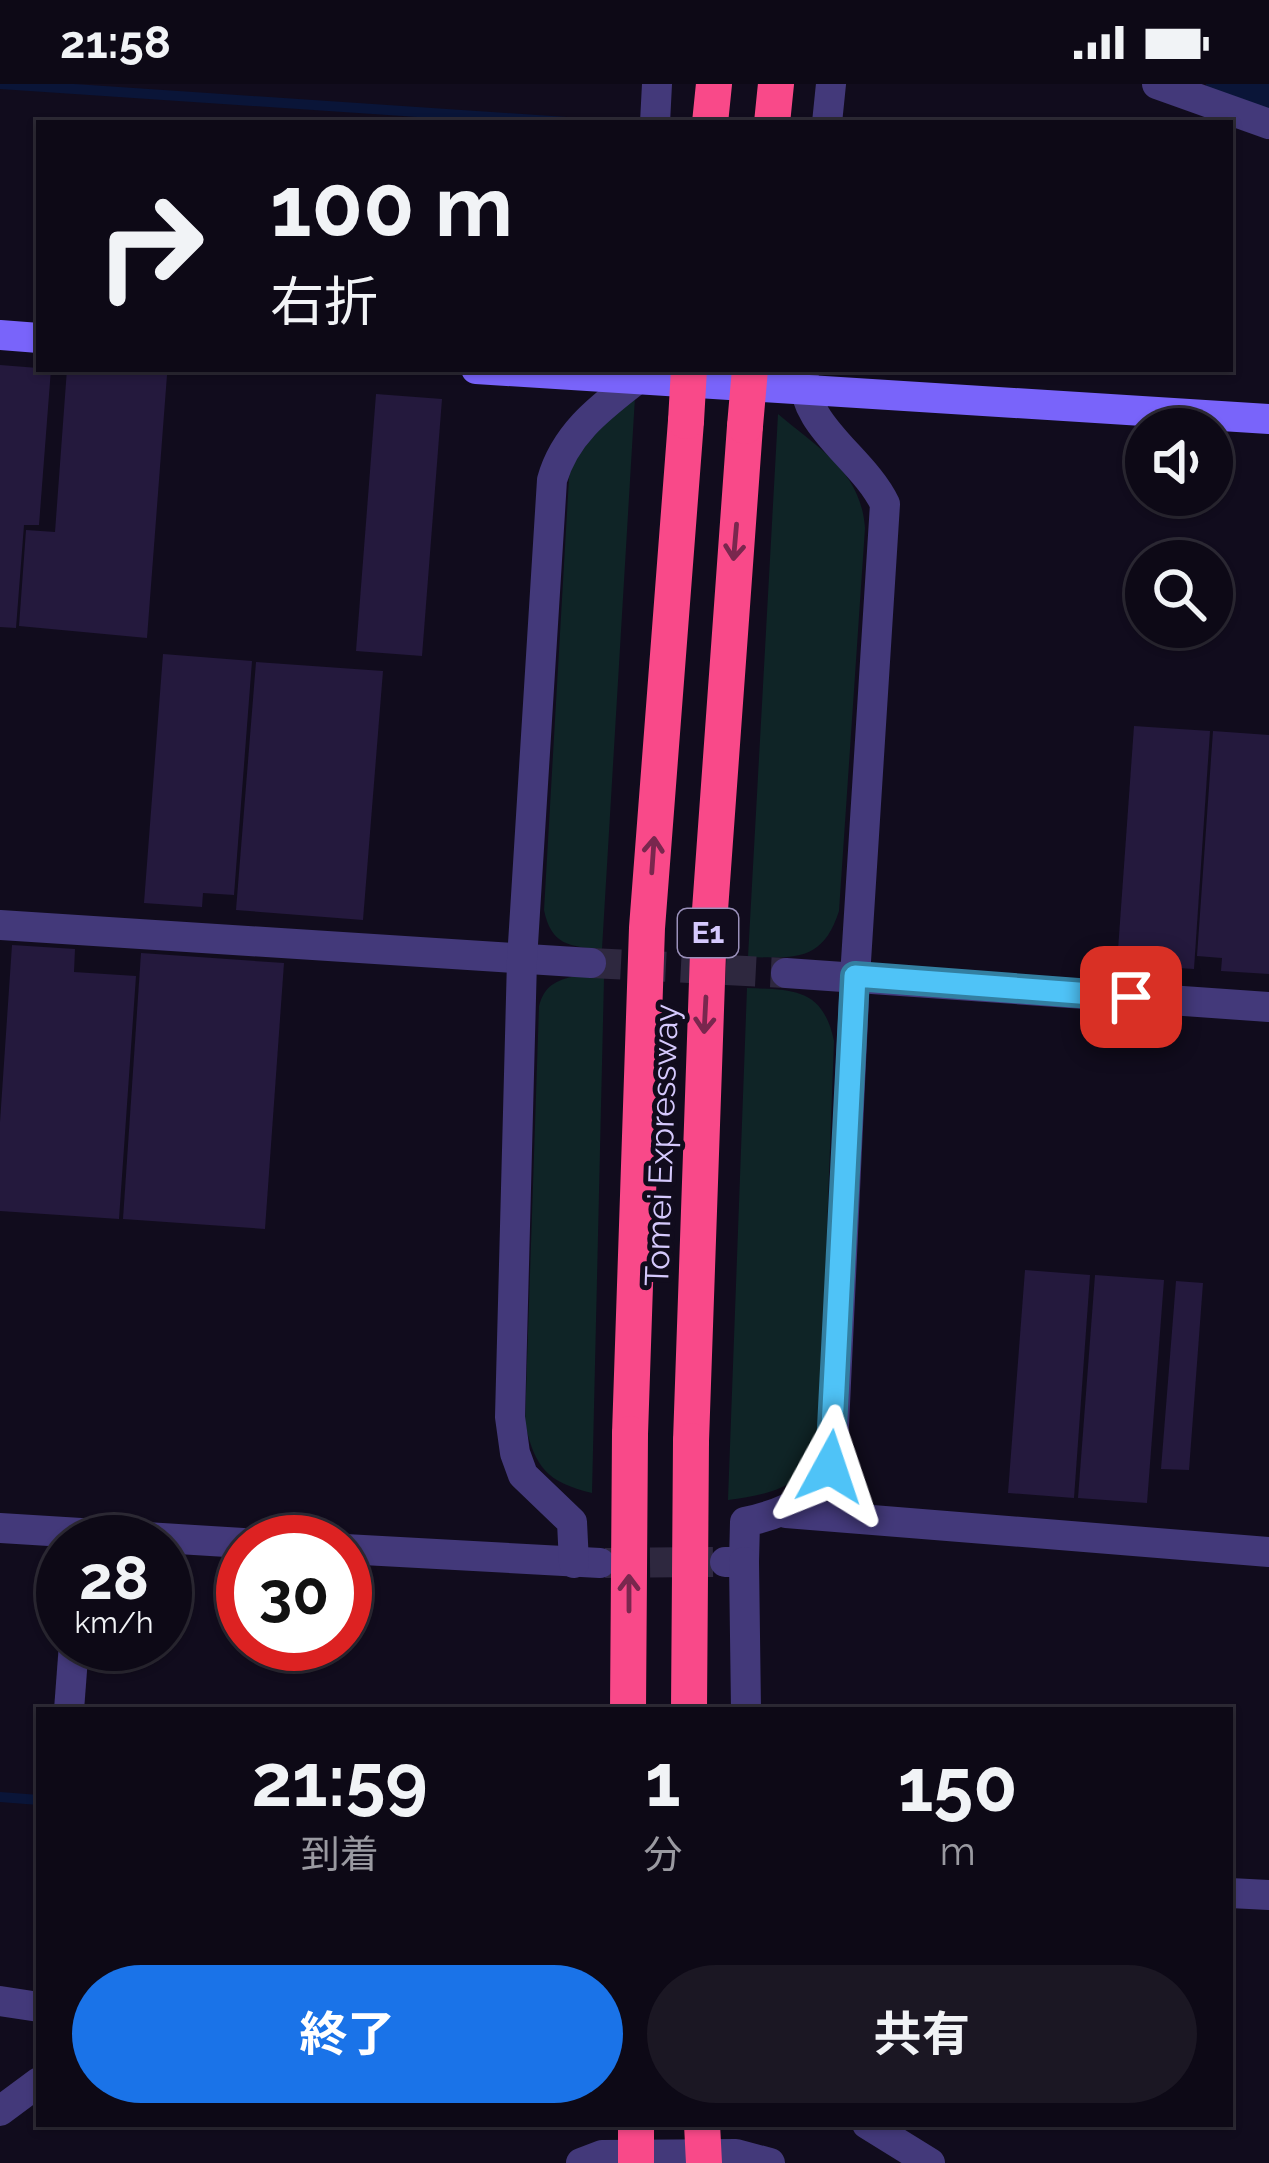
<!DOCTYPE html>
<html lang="ja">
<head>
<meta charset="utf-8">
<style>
  body { margin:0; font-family:Raleway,"Noto Sans JP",sans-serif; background:#1b1723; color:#f1f3f6; height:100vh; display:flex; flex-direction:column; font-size:45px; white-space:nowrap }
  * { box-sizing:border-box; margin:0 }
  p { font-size:39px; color:#9a9aa1 }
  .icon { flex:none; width:66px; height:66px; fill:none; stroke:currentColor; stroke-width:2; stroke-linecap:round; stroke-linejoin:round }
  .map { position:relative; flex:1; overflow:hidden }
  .details { position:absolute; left:36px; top:1623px; width:1197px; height:420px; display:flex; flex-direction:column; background:#0d0916; border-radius:0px; box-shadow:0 3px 9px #0004,0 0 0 3px #2d2a35 }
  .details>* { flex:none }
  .banner { position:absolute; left:36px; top:36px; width:1197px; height:252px; border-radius:0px; box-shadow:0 3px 9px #0004,0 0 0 3px #2d2a35; background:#0d0916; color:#f1f3f6; overflow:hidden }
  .fabs { position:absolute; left:1125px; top:324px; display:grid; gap:24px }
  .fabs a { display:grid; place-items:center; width:108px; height:108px; border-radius:50%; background:#0d0916; box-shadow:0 3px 9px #0004,0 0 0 3px #2d2a35; font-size:60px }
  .speed { position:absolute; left:36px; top:1431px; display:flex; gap:24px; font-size:60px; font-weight:700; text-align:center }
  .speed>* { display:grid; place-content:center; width:156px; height:156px; border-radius:50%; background:#0d0916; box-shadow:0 3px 9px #0004,0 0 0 3px #2d2a35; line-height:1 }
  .speed small { font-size:30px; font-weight:400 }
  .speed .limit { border:18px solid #d22; background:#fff; color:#111 }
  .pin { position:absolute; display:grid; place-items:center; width:102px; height:102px; color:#fff; margin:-51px; border-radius:24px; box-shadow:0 6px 18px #0006 }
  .me { position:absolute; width:132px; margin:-66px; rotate:5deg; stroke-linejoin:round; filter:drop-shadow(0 0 9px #0008) }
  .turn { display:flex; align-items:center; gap:42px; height:252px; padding:0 36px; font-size:54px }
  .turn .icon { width:156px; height:156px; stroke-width:2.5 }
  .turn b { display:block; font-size:84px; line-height:102px }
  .eta { display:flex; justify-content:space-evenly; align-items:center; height:204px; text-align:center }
  .eta b { font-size:72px; font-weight:700; line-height:84px }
  .action { display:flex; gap:24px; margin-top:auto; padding:24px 36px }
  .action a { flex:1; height:138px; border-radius:72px; background:#1a73e8; color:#fff; font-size:48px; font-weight:700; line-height:138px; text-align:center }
  .action a+a { background:#1b1723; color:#f1f3f6 }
  .status { display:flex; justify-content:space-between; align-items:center; height:84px; padding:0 60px; background:#0d0916; direction:ltr }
  .status svg { height:33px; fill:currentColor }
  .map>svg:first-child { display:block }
</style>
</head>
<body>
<div class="status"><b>21:58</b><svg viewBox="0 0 49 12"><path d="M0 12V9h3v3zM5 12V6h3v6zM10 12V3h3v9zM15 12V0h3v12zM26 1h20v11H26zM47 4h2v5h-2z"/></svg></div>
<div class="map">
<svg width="1269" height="2079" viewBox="0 0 1269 2079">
  <rect width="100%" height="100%" fill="#110c1d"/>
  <g fill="#0f2426">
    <path d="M635,313l-33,552c-32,-2 -51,-4 -58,-39l25,-432c7,-37 39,-57 66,-81z"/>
    <path d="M778,330c40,34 83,57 87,114l-26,383c-16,51 -45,47 -91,46z"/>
    <path d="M576,892l28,2 -12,515c-45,-11 -57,-25 -67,-70l14,-417c5,-20 17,-26 37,-30z"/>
    <path d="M747,904c46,2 76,0 87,53l-15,402c-13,46 -51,51 -91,57z"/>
  </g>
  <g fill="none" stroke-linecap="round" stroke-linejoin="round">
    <g stroke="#0a1538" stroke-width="10">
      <polyline points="0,0 581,39"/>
      <polyline points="0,1713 39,1716"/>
    </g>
    <polyline stroke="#0a1538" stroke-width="36" points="1224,0 1269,16"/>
  </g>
  <g fill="#24193d">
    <polygon points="0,281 51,285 39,441 24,441 16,544 0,543"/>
    <polygon points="67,285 167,291 147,554 19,542 26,446 55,448"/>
    <polygon points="376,310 442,315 422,572 356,567"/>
    <polygon points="163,570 252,577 234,811 203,809 202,823 144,819"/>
    <polygon points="256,578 383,587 363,836 236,826"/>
    <polygon points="1134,642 1210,647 1194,885 1117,880"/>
    <polygon points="1213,647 1269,651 1269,890 1221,887 1222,874 1197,872"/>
    <polygon points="12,861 75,865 74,888 136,892 119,1135 0,1127 0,1038"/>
    <polygon points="141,869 284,879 265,1145 123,1135"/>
    <polygon points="1025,1186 1090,1191 1074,1414 1008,1409"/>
    <polygon points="1095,1191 1164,1196 1147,1419 1078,1414"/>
    <polygon points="1176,1197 1203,1199 1189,1386 1161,1385"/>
  </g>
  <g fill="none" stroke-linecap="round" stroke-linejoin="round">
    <g stroke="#2e283f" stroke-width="30" stroke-dasharray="30 15" stroke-linecap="butt">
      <polyline points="591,879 786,889"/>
      <polyline points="605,1479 713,1478"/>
    </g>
    <g stroke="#43397a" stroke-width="30">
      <polyline points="1157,0 1269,40"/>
      <polyline points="655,39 657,0"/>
      <polyline points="827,39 831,0"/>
      <polyline points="0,841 591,879"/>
      <polyline points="786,889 1269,923"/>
      <polyline points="786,1429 1269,1468"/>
      <polyline points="0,1444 243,1459"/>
      <polyline points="345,1465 600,1479"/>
      <path d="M725,1478h19l1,-40c45,-10 79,-25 88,-75l22,-470 30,-473c-23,-48 -86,-78 -81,-135"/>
      <polyline points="744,1478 746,1626"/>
      <path d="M574,1479l-2,-41 -49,-47 -8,-22 -5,-36 12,-457 30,-480c13,-46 48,-72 84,-100l1,-11"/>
      <polyline points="69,1626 74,1560"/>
      <polyline points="1230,1809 1269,1811"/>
      <polyline points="0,1917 39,1923"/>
      <polyline points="0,2027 39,1998"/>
      <polyline points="867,2040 930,2079"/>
      <polyline points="581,2079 602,2071 736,2070 770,2079"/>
    </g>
    <g stroke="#7964fa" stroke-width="30">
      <polyline points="0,251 39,254"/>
      <polyline points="476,285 1269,335"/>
    </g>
    <g stroke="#f94989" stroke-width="36">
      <polyline points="710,39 714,0"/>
      <polyline points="772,39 776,0"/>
      <polyline points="630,1350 647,844 686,337"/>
      <polyline points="691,1357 709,840 745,342"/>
    </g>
    <g stroke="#f94989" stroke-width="36">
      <polyline points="686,337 689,285"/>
      <polyline points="745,342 750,285"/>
      <polyline points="628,1626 630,1350"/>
      <polyline points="689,1626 691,1357"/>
      <polyline points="702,2040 704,2079"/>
      <polyline points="636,2045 636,2079"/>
    </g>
  </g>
  <defs><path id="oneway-shaft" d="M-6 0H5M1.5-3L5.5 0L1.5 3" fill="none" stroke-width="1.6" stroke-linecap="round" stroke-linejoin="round" transform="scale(3)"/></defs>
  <g stroke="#79274e">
    <use href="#oneway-shaft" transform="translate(735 458) rotate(95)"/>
    <use href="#oneway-shaft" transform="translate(653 771) rotate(-86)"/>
    <use href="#oneway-shaft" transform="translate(705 931) rotate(93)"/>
    <use href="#oneway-shaft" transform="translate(629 1509) rotate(-90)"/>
  </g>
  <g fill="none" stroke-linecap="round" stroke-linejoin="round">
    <defs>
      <polyline id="route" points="830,1383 855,892 1131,913"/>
    </defs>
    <use href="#route" stroke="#337fa1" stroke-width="30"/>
    <use href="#route" stroke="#4fc3f7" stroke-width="21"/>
  </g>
  <g text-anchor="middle" stroke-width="10" stroke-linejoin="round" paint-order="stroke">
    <rect fill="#110c1d" stroke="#9a90ba" stroke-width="3" x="678" y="825" width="60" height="48" rx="9"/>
    <g font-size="30" font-weight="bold" fill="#d5c9fd">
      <text x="708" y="859">E1</text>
    </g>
    <g font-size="33" fill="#d5c9fd" stroke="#110c1d">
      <text transform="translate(661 1061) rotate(-88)" y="12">Tomei Expressway</text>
    </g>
  </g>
</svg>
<div class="fabs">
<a><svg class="icon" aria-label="sound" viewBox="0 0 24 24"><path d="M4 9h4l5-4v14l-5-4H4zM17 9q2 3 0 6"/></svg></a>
<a><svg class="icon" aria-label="search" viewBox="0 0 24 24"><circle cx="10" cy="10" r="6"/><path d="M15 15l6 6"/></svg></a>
</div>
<div class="speed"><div>28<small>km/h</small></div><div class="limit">30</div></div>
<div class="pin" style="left:1131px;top:913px;background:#d93025"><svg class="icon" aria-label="arrive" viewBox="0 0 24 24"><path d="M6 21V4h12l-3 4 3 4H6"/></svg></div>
<svg class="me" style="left:830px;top:1383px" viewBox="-20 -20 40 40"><path d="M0-17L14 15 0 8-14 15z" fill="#4fc3f7" stroke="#fff" stroke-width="4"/></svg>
<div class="banner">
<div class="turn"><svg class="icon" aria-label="right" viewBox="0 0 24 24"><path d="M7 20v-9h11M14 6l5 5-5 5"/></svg><div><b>100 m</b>右折</div></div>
</div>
<section class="details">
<div class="eta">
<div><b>21:59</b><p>到着</p></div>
<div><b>1</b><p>分</p></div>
<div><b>150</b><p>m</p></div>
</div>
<div class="action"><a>終了</a><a>共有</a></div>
</section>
</div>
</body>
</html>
